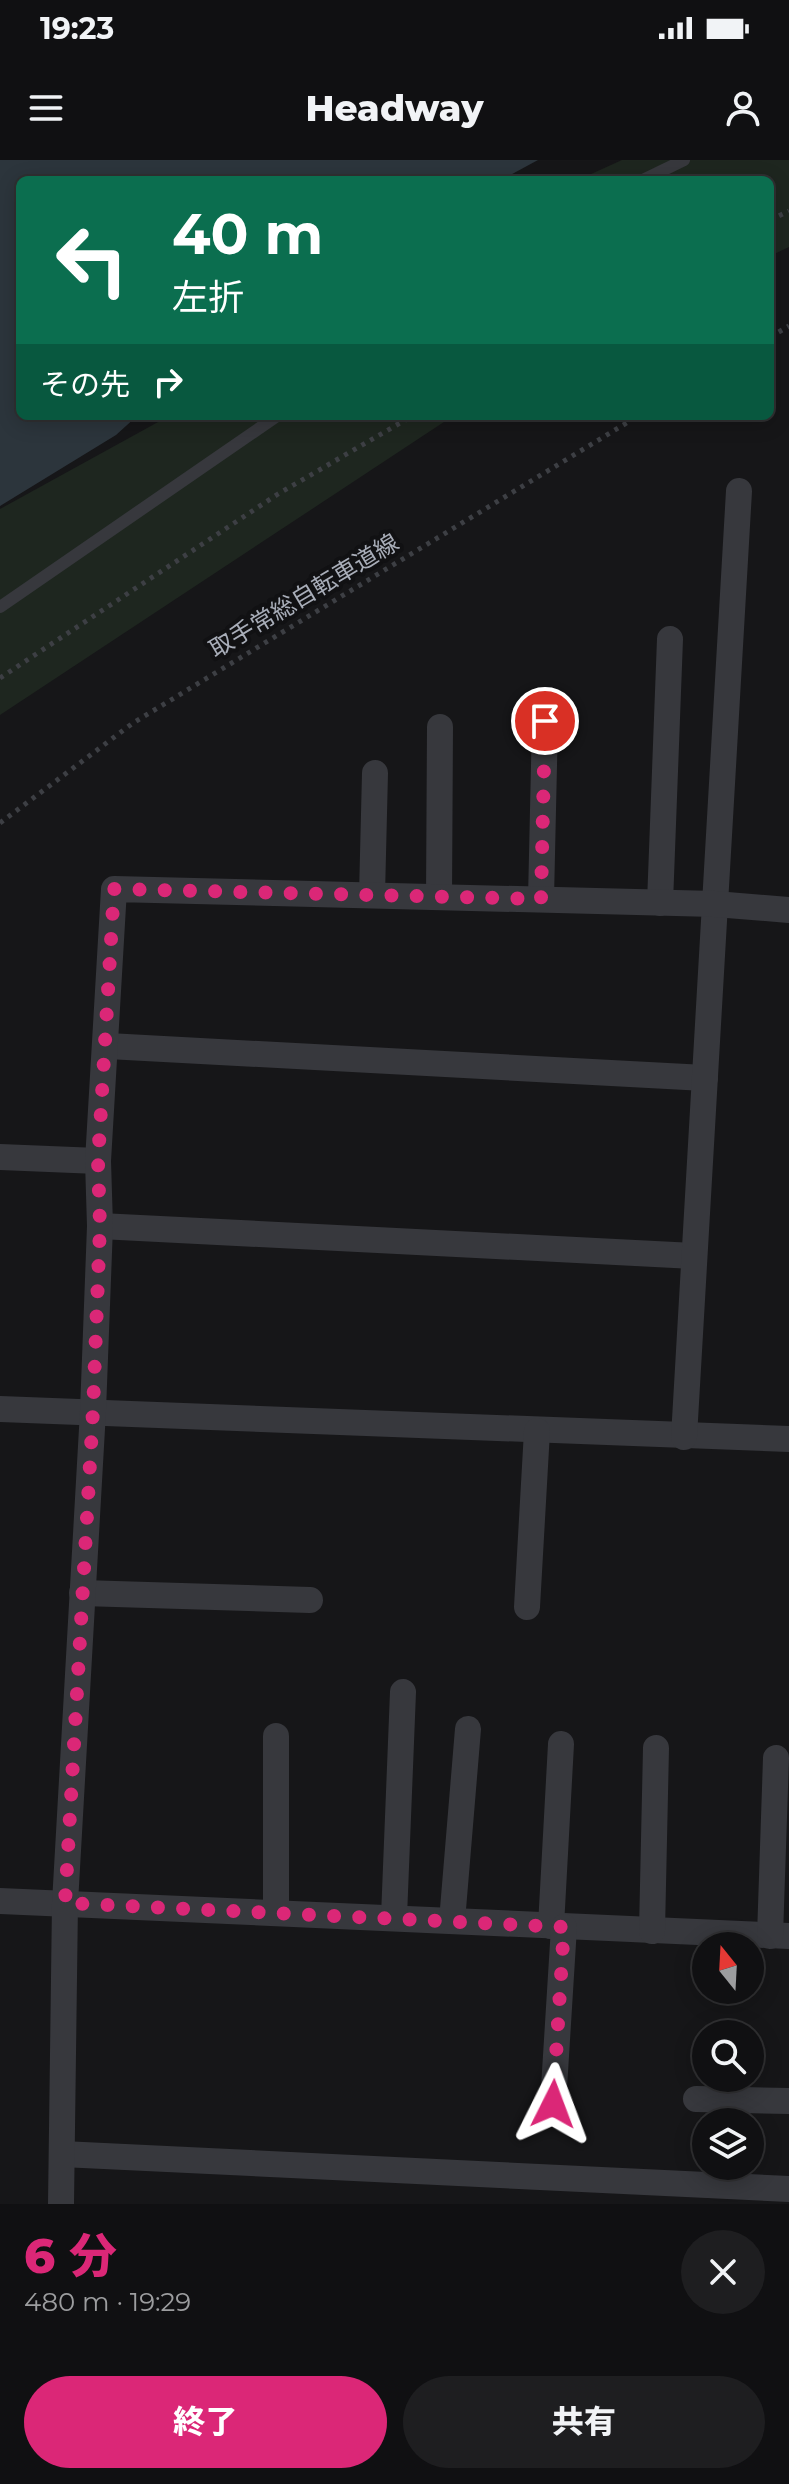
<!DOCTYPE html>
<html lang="ja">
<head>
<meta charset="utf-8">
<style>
  body { margin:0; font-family:Montserrat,"Noto Sans JP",sans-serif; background:#1e1e20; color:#f1f3f6; height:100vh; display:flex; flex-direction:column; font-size:30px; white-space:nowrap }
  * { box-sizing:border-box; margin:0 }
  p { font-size:26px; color:#9c9d9f }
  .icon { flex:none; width:44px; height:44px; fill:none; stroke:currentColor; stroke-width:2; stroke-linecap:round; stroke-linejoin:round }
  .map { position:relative; height:2044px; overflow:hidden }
  .details { display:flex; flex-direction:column; background:#101012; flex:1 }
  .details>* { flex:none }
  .hud { position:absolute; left:16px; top:16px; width:758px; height:244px; border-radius:12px; box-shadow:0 4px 20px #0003,0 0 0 2px #303032; background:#0b6e4f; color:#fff; overflow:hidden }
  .needle { width:52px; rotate:342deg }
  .buttons { position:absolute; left:692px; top:1772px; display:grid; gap:16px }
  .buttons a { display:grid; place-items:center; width:72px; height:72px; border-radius:50%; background:#101012; box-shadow:0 4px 20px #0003,0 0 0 2px #303032; font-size:40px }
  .pin { position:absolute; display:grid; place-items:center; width:68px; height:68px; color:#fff; margin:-34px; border:4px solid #fff; border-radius:50%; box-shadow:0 2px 8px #0007 }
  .me { position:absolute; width:88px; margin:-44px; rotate:3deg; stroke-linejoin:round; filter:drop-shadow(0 0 6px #0008) }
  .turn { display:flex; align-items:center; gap:28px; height:168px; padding:0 24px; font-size:36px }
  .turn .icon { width:104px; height:104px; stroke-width:2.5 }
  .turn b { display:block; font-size:56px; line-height:68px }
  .then { display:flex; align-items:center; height:76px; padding:0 24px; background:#0003; gap:16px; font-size:30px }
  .round { display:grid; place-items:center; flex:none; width:84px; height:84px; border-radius:42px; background:#1e1e20 }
  .headline { display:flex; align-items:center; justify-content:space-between; height:136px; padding:0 24px }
  h1 { font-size:48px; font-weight:800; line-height:60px; color:#db2777 }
  .primary-button { display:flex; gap:16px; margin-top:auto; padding:16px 24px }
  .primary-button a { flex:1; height:92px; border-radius:48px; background:#db2777; color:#fff; font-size:32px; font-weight:800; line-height:92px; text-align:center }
  .primary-button a+a { background:#1e1e20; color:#f1f3f6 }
  .status { display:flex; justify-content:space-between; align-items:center; height:56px; padding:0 40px; background:#101012; direction:ltr }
  .status svg { height:22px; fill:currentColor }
  header { display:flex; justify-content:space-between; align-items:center; height:104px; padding:0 24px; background:#101012; font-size:36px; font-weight:800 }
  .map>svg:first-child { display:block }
</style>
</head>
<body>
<div class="status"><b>19:23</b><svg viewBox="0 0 49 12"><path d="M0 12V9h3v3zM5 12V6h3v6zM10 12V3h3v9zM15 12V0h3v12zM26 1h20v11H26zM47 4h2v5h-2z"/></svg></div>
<header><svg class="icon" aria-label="menu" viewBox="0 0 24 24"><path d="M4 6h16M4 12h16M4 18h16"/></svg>Headway<svg class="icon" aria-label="person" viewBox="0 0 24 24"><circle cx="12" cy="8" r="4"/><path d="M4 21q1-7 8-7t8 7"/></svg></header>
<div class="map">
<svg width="789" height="2044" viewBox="0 0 789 2044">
  <rect width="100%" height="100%" fill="#161618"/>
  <g fill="#1e261f">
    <polygon points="622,0 789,0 789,87 770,96 770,20 578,20"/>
    <polygon points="169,256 453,256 0,555 0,349"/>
  </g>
  <polygon fill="#2c353c" points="0,0 538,0 501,20 20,20 20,256 137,256 116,275 0,346"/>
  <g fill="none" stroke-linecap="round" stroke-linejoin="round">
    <g stroke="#3d3f44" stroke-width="5" stroke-dasharray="4 6" stroke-linecap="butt">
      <polyline points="770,60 789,51"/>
      <polyline points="770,177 789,166"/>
      <polyline points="0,518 278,334 412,256"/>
      <polyline points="0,663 133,563 638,256"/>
    </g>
    <g stroke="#37383d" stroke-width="12">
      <polyline points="643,20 684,0"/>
      <polyline points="0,447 277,256"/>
    </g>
    <g stroke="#37383d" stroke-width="26">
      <polyline points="372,735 375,613"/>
      <polyline points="439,737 440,567"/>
      <polyline points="541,739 545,561"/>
      <polyline points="660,743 670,479"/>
      <polyline points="108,886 705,918"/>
      <polyline points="0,997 98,1001"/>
      <polyline points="100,1066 694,1096"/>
      <polyline points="0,1249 789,1279"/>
      <polyline points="684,1277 739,331"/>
      <polyline points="82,1433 310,1440"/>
      <polyline points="527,1447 537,1271"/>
      <polyline points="0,1741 789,1776"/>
      <polyline points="276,1752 276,1576"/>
      <polyline points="394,1757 403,1532"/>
      <polyline points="452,1761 468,1569"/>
      <polyline points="551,1766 561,1584"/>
      <polyline points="652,1771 656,1588"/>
      <polyline points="770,1776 776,1598"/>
      <polyline points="696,1939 789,1941"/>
      <polyline points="553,1944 564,1767"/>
      <polyline points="62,1994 789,2029"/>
      <polyline points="61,2044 65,1743 93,1251 100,1066 98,1001 114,729 715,744 789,750"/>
    </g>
  </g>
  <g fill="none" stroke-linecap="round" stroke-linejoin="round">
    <polyline stroke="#db2777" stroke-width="14" stroke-dasharray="0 25.2" points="545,561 541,739 114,729 98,1001 100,1066 93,1251 65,1743 564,1767 553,1944"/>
  </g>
  <g text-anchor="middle" stroke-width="8" stroke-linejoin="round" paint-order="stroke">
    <g font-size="24" fill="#a8adb8" stroke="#111113">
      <text transform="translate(304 436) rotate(-31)" y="8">取手常総自転車道線</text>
    </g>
  </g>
</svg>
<div class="buttons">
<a><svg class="needle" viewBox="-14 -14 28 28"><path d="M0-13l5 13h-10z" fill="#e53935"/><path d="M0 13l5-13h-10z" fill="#9c9d9f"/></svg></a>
<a><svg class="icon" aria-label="search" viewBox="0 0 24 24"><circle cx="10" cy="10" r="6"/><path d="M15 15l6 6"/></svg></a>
<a><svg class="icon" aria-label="layers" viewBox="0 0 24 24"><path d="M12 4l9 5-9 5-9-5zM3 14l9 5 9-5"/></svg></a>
</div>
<div class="pin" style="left:545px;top:561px;background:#d93025"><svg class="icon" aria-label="arrive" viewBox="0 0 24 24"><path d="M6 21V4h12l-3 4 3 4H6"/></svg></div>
<svg class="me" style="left:553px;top:1944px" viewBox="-20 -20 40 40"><path d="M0-17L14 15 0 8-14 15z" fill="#db2777" stroke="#fff" stroke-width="4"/></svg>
<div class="hud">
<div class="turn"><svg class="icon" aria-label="left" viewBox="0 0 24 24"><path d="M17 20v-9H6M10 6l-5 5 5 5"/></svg><div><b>40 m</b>左折</div></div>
<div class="then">その先<svg class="icon" aria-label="right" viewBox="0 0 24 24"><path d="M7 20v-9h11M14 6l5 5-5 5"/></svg></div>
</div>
</div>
<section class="details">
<div class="headline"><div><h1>6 分</h1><p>480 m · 19:29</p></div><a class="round"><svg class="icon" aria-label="close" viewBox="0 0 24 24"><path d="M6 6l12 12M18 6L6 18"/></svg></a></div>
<div class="primary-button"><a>終了</a><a>共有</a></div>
</section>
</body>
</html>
